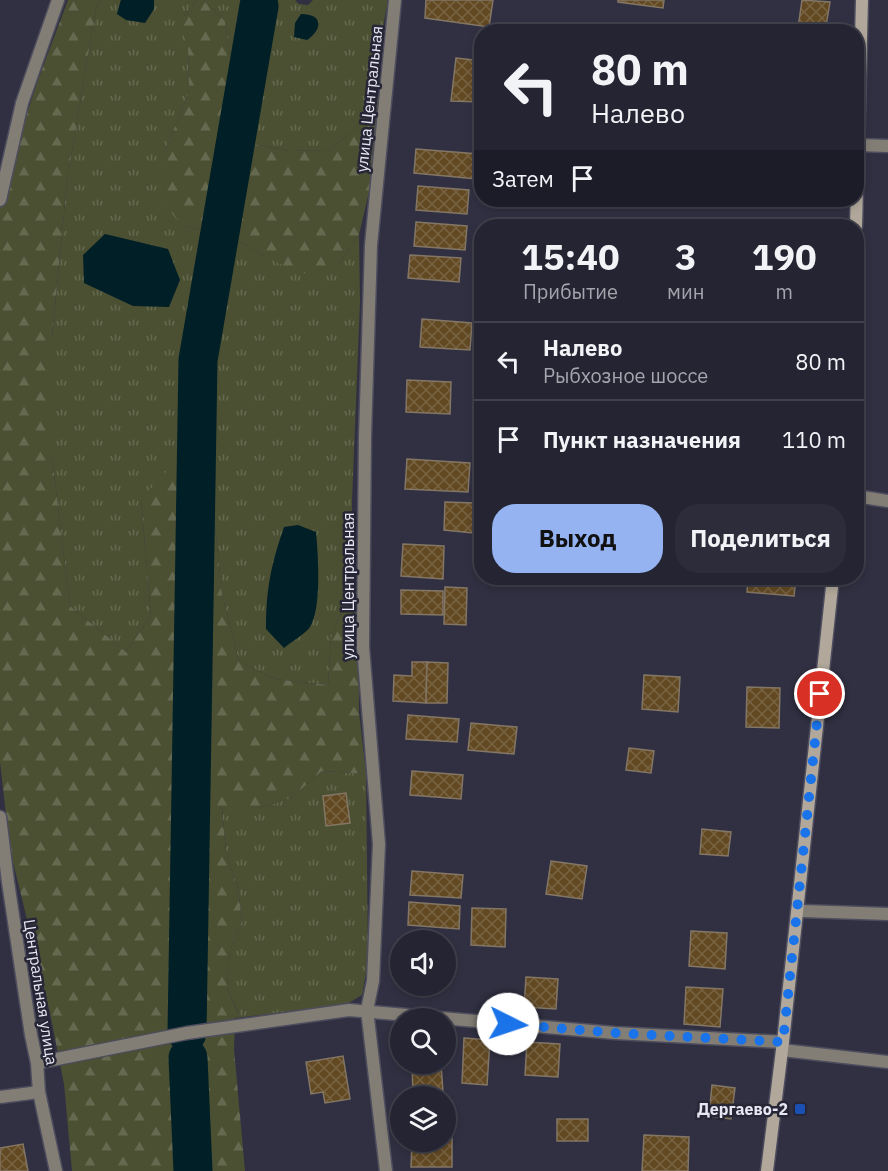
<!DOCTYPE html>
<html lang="ru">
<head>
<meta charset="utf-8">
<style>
  body { margin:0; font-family:"IBM Plex Sans",sans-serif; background:#2c2c3a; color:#f1f3f6; height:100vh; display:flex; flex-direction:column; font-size:22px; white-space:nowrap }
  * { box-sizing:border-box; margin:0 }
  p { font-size:20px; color:#a3a4ac }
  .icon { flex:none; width:33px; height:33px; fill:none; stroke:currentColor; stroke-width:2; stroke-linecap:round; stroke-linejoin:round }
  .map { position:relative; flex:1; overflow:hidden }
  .details { position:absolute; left:474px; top:219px; width:390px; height:366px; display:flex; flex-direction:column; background:#242432; border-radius:24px; box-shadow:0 3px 9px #0003,0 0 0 2px #41414d }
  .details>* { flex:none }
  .banner { position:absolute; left:474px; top:24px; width:390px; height:183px; border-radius:24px; box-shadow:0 3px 9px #0003,0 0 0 2px #41414d; background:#242432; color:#f1f3f6; overflow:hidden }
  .tools { position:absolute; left:390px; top:930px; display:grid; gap:12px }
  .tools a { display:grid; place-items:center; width:66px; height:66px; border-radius:50%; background:#242432; box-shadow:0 3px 9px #0003,0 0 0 2px #41414d; font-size:30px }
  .pin { position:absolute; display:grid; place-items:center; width:51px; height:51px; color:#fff; margin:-26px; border:3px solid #fff; border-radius:50%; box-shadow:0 2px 6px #0007 }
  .me { position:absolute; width:66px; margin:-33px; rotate:94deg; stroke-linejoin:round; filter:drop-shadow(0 0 4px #0008) }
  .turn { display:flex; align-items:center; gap:21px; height:126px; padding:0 18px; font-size:27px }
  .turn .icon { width:78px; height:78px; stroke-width:2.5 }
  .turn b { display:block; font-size:42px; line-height:51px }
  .then { display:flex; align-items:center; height:57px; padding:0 18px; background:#0003; gap:12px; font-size:22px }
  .eta { display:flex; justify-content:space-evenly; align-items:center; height:102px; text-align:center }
  .eta b { font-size:36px; font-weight:800; line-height:42px }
  .action { display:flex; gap:12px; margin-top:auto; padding:12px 18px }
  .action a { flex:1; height:69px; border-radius:24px; background:#95b2f1; color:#111; font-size:24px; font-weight:800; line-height:69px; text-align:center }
  .action a+a { background:#2c2c3a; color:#f1f3f6 }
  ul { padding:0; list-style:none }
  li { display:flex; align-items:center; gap:18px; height:78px; padding:0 18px; border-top:2px solid #41414d }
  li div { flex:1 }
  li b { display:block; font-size:22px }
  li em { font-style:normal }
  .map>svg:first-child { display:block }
</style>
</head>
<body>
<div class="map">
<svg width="888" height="1171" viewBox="0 0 888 1171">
  <defs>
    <pattern id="grass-tufts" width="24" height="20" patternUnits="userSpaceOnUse" patternTransform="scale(1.5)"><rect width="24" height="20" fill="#4b5032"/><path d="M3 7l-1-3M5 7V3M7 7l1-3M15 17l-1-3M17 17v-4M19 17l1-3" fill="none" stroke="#656950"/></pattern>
    <pattern id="forest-firs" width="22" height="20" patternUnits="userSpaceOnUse" patternTransform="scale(1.5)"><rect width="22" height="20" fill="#4b5032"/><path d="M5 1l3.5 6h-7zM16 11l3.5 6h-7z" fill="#656950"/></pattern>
    <pattern id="building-cross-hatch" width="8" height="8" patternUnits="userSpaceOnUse" patternTransform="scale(1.5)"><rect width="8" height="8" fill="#624922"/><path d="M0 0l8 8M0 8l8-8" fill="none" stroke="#786343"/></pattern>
  </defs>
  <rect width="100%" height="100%" fill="#303042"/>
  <g fill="url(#grass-tufts)">
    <polygon points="101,0 121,0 117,14 154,9 154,0 197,0 183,17 188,48 189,92 165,151 181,225 235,239 266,257 338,265 359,235 360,302 352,501 351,583 331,639 328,685 275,679 239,661 222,594 211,488 141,499 151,616 126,652 70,606 52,457 52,339 67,181 96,8"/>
    <polygon points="203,0 295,0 299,4 308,5 313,0 388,0 371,92 357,128 329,150 289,151 253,144 226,107 231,63 225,21"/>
    <polygon points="322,771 366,774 368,961 362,995 345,1005 235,1018 239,1014 227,988 230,950 242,920 238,889 226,852 222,807 259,808 291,798"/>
  </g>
  <g fill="url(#forest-firs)">
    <polygon points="68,0 101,0 96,8 67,181 52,338 52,457 70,606 126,652 151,616 141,499 179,458 211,488 222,594 239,661 275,679 328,685 331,639 351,583 358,585 359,712 366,774 322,771 291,798 259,808 222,808 226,852 238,889 242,920 230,950 227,988 239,1015 235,1018 234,1049 245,1171 72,1171 64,1084 50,1013 10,850 0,762 0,203 2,189 38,80"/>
    <polygon points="197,0 203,0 225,21 231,63 226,107 253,144 289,151 329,150 357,128 371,92 380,99 369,192 359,235 338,265 301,274 266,257 235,239 181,225 160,198 165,151 189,92 188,48 179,22"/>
  </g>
  <g fill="#011f27">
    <polygon points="121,0 154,0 154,9 145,23 126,20 117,14"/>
    <path d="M301,14c22,0 22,15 6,26l-13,-3 1,-14z"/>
    <polygon points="105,234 168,249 180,280 169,307 133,306 84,283 83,255"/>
    <path d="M298,525l18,7c2,22 6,76 -6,95 -6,8 -19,15 -26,21l-18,-19c0,-40 5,-64 18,-102z"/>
  </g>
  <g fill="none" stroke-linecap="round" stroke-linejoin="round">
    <polyline stroke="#011f27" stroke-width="7" points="259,6 260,0"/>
    <g stroke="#011f27" stroke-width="39">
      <polyline points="187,1033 198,360 259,6"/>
      <polyline points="188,1058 193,1171"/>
    </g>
  </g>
  <g fill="url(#building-cross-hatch)" stroke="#837665" stroke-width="1.5">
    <polygon points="426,0 493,0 489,27 425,18"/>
    <polygon points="618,0 664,0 663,8 618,2"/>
    <polygon points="802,0 830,2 825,32 798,28"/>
    <polygon points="456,58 482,61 482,102 451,101"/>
    <polygon points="416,149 479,154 477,179 414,173"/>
    <polygon points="418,186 469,190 467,214 416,210"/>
    <polygon points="416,222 467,226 465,250 414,246"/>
    <polygon points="410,255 461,258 459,282 408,278"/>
    <polygon points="422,319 472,323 470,350 420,347"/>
    <polygon points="407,380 451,382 450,414 406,412"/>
    <polygon points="407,459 470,463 468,492 405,489"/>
    <polygon points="445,502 475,503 473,533 444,530"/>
    <polygon points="403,544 444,546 443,579 401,576"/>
    <polygon points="604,578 649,578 649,586 604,582"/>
    <polygon points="748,578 796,578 794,596 747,592"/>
    <polygon points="445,587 467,588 466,625 444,624"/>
    <polygon points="401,590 443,591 443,615 401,614"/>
    <polygon points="412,662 427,662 426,703 393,701 394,675 412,676"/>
    <polygon points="427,662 448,663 447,703 426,703"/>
    <polygon points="644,675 680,677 678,712 642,709"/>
    <polygon points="747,687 780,688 779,728 746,727"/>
    <polygon points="408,715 459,719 457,742 406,739"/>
    <polygon points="471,723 517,727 514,754 468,750"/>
    <polygon points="629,748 654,751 651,773 626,770"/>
    <polygon points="412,771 463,775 461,799 410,795"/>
    <polygon points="346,793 350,823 326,826 323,796"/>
    <polygon points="702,829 731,832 728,856 700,854"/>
    <polygon points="551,861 587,866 582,899 546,894"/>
    <polygon points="412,871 463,875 461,898 410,895"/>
    <polygon points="409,902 460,906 459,929 408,925"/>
    <polygon points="472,908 506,909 505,947 471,945"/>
    <polygon points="691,931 727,933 725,969 689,966"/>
    <polygon points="526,977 558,979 556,1009 524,1007"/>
    <polygon points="686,987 723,989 720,1027 684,1024"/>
    <polygon points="464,1038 490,1040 487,1085 462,1083"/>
    <polygon points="527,1042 560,1044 558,1077 525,1075"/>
    <polygon points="343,1056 350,1099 325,1103 323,1092 311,1094 306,1062"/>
    <polygon points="412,1064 441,1064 443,1092 413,1094"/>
    <polygon points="712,1085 735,1088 731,1119 709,1116"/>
    <rect x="557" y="1119" width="31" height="22"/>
    <polygon points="446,1135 452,1136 452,1167 411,1167 412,1142 446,1142"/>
    <polygon points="644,1135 689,1137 688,1171 642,1171"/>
    <polygon points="23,1144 28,1171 0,1171 0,1148"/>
  </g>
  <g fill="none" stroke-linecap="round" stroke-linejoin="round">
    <defs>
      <g id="service">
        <polyline points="856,496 888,501"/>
        <polyline points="803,911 888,914"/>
        <polyline points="782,1050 888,1062"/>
        <polyline points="37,1063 187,1033 349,1010 615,1033 783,1042"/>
      </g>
      <g id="minor">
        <polyline points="859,145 888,146"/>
        <polyline points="0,200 22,103 58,0"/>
        <polyline points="0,817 8,882 31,1035 37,1063 39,1092 56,1171"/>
        <polyline points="0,1097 39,1092"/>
        <polyline points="386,1171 367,1010 373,981 379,844 363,647 365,437 371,245 395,0"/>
      </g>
      <g id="secondary">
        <polyline points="856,226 862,0"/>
        <polyline points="767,1171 783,1042 833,578"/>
      </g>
    </defs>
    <use href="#service" stroke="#4d4d5e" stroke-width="15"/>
    <use href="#minor" stroke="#4d4d5e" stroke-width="15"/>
    <use href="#secondary" stroke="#4d4d5e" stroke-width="15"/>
    <use href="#service" stroke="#837e75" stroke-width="12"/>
    <use href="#minor" stroke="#837e75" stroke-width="12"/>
    <use href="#secondary" stroke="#b1a89b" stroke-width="12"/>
  </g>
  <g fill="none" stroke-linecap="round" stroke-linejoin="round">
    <polyline stroke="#1a73e8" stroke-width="10" stroke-dasharray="0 18" points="508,1024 615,1033 783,1042 820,694"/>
  </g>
  <rect fill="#1a4fb4" stroke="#262637" stroke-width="2" x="794" y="1103" width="12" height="12" rx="3"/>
  <g text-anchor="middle" stroke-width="5" stroke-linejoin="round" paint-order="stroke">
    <g font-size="16" fill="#e6e7f2" stroke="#262637">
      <text transform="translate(369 99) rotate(-84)" y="6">улица Центральная</text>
      <text transform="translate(348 586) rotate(-90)" y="6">улица Центральная</text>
      <text transform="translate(41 992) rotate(81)" y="6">Центральная улица</text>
    </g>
    <g font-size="16" font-weight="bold" fill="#e6e7f2" stroke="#262637" text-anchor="end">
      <text x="788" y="1115">Дергаево-2</text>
    </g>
  </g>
</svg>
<div class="tools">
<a><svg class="icon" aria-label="sound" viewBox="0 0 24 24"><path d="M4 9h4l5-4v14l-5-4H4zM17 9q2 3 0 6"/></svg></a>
<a><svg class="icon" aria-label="search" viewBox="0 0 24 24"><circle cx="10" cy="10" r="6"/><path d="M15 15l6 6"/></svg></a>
<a><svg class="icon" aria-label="layers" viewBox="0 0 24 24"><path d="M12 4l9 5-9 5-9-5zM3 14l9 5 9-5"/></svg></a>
</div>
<div class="pin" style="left:820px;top:694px;background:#d93025"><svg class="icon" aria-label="arrive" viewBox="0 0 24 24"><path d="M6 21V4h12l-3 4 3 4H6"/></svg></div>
<svg class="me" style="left:508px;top:1024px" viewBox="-20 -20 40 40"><circle r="19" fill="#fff"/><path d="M0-13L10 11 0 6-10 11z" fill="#1a73e8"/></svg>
<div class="banner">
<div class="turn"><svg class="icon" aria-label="left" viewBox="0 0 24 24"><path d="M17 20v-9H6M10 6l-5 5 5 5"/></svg><div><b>80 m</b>Налево</div></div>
<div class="then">Затем<svg class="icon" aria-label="arrive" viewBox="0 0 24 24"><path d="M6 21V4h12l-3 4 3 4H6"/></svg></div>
</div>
<section class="details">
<div class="eta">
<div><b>15:40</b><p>Прибытие</p></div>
<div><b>3</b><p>мин</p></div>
<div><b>190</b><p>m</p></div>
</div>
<ul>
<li><svg class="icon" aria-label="left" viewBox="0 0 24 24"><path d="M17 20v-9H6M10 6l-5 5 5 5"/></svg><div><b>Налево</b><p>Рыбхозное шоссе</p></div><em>80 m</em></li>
<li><svg class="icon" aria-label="arrive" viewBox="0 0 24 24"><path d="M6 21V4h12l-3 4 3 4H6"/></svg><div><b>Пункт назначения</b></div><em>110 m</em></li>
</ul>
<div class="action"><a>Выход</a><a>Поделиться</a></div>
</section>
</div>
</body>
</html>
